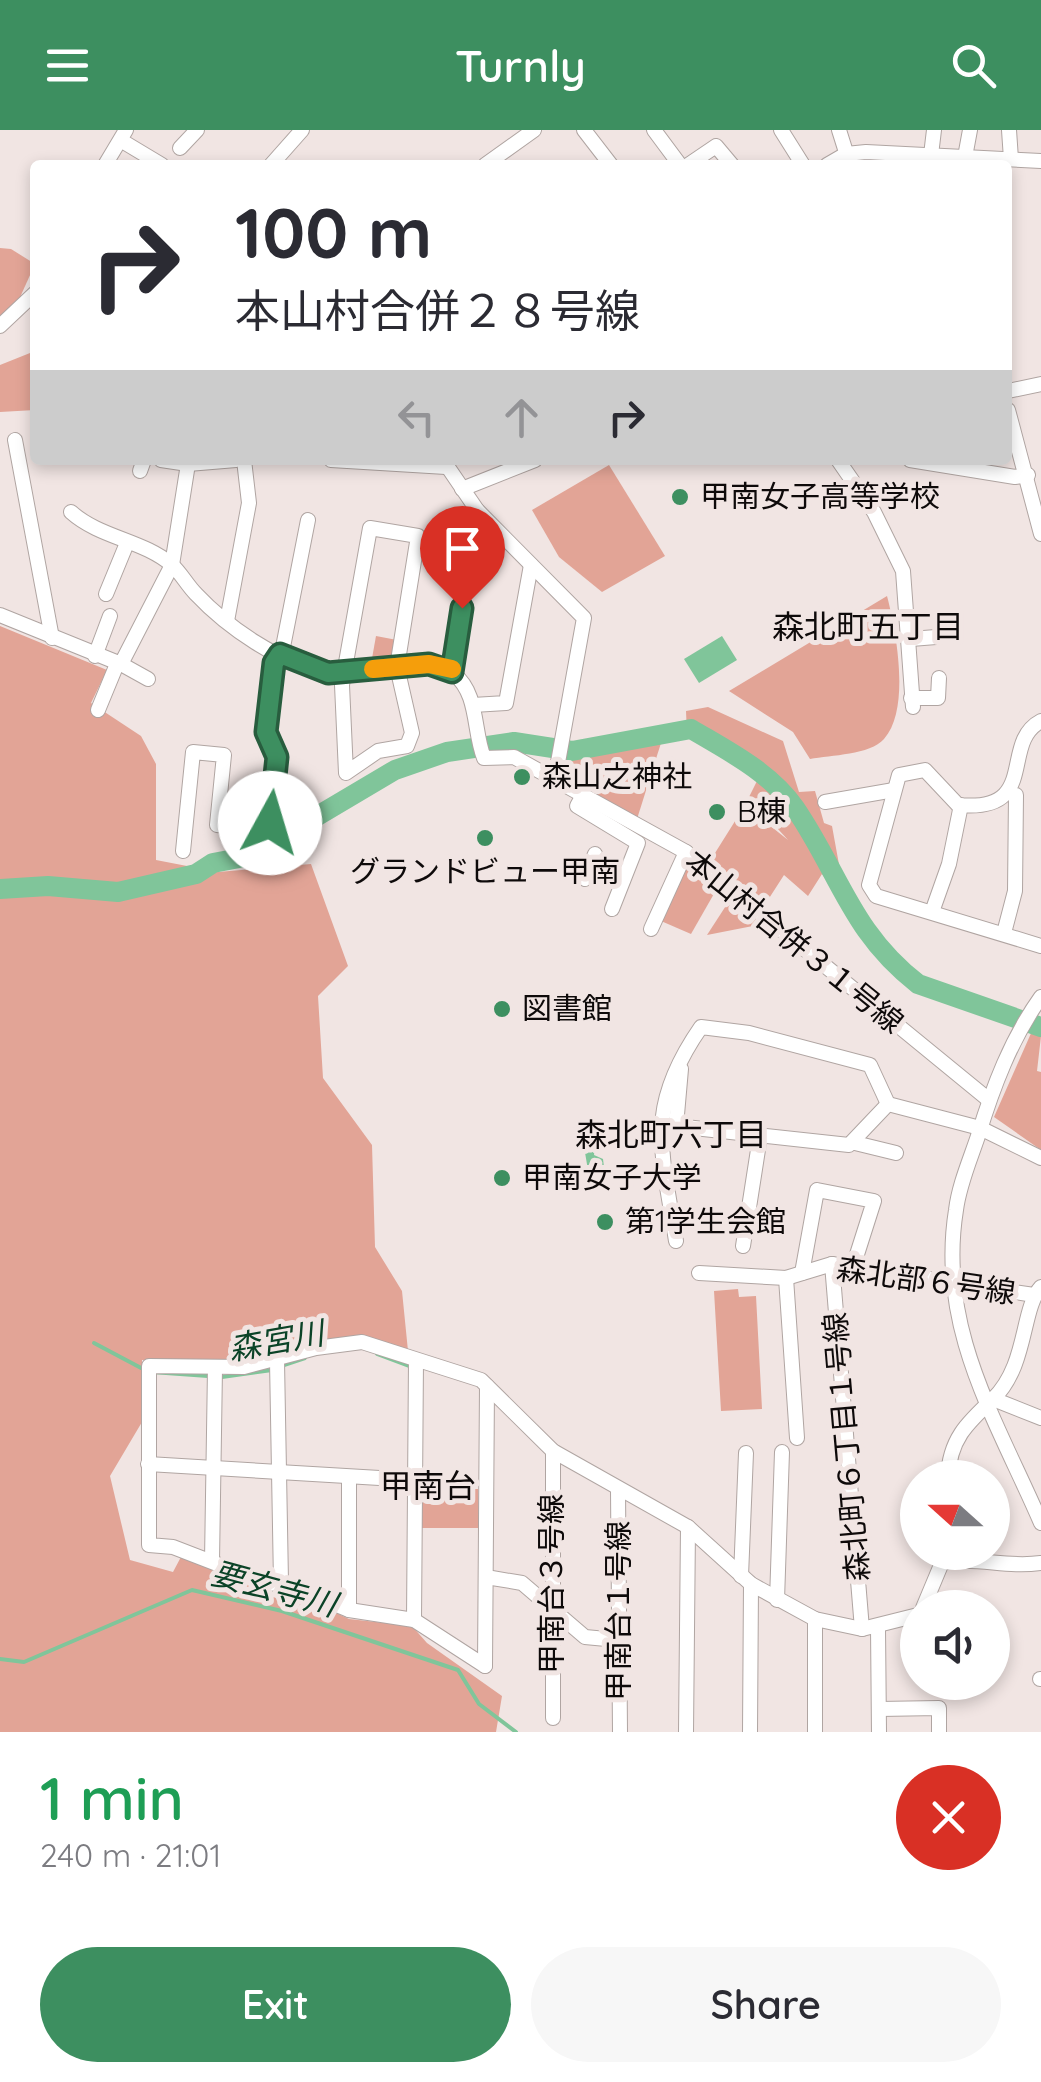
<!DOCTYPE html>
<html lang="en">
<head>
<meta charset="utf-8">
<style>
  body { margin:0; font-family:Quicksand,"Noto Sans JP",sans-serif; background:#f7f7f7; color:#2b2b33; height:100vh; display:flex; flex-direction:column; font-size:38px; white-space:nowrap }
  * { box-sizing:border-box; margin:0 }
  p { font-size:32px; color:#7c7c81 }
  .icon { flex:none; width:55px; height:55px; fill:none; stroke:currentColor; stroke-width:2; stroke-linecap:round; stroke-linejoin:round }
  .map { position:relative; height:1602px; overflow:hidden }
  .drawer { display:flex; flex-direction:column; background:#fff; flex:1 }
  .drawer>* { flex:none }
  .banner { position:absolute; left:30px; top:30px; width:982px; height:305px; border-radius:10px; box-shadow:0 5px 15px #0003; background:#fff; color:#2b2b33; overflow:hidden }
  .needle { width:65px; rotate:291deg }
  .tools { position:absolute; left:900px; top:1330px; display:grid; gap:20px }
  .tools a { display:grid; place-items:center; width:110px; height:110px; border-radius:50%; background:#fff; box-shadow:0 5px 15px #0003; font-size:50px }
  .pin { position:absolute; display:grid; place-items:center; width:85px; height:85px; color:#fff; margin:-102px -42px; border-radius:50% 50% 50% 0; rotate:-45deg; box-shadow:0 0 10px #0007 }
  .pin .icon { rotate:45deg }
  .me { position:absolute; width:110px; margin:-55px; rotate:6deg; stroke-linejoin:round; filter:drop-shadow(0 0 8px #0008) }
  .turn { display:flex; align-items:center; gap:35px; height:210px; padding:0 40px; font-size:45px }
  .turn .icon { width:130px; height:130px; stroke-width:2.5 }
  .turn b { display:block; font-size:70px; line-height:85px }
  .lanes { display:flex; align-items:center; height:95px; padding:0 40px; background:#0003; justify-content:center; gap:50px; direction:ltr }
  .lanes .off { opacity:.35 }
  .round { display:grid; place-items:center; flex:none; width:105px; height:105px; border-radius:52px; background:#f7f7f7 }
  .head { display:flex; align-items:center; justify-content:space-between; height:170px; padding:0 40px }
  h1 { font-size:60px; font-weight:600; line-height:75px; color:#1e9e55 }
  .action { display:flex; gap:20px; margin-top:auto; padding:20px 40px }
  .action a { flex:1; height:115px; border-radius:60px; background:#3d8f60; color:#fff; font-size:40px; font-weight:600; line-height:115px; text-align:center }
  .action a+a { background:#f7f7f7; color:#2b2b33 }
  header { display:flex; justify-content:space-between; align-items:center; height:130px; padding:0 40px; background:#3d8f60; color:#fff; font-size:45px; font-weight:600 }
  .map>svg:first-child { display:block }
</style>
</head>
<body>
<header><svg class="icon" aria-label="menu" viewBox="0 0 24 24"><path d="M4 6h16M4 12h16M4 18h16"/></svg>Turnly<svg class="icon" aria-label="search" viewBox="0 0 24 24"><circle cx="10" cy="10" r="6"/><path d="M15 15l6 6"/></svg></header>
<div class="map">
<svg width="1041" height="1602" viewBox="0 0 1041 1602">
  <rect width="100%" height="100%" fill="#f1e5e3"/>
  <g fill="#e2a496">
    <polygon points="0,118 11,119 35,134 17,174 0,186"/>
    <polygon points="35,221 35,280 0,282 0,235"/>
    <polygon points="609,335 665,426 602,462 559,427 532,380"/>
    <path d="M887,466c9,34 24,113 -3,143 -14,16 -53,16 -74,20l-17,-27 -64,-41z"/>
    <polygon points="0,496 107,540 91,573 141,606 156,634 156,730 218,742 311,734 348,836 318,866 323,948 372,1015 375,1117 402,1161 408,1221 364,1206 247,1231 142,1230 142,1292 110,1346 130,1430 173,1442 182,1425 267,1459 265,1468 299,1465 349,1489 412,1496 427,1513 502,1566 496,1602 0,1602"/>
    <polygon points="376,506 397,510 388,533 371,534"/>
    <polygon points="708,577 783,611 799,662 815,661 824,693 832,696 840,740 862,785 855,792 822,744 808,766 784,745 766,773 710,731 742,680 753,682 788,710 756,675 747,671 759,647 687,604 686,581"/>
    <polygon points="661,613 637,689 567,649 563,641 566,628"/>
    <polygon points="688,730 719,755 691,804 661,791"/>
    <polygon points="731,768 763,794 707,805"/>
    <polygon points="1032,901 1041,906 1037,941 1041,942 1041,1020 994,987"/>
    <polygon points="738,1159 739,1167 756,1166 762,1279 721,1281 714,1161"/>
    <polygon points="421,1359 478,1359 479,1398 421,1398"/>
  </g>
  <g fill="#80c59a">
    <polygon points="722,506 737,530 699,553 684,529"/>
    <polygon points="597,1004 594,1025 603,1029 605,1045 589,1046 582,1005"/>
  </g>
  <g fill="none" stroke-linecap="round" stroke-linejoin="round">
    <g stroke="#80c59a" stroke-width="4">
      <polyline points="94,1213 143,1239"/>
      <polyline points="377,1224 409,1236"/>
      <polyline points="281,1236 305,1228"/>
      <polyline points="152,1242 222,1247 272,1240"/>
      <polyline points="0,1529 24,1532 192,1460 282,1481 458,1540 479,1574 516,1602"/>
    </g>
    <path stroke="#80c59a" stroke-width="20" d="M0,759l48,-3 70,6 78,-18 17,-11 37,-7 145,-86 52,-18 67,-10 58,9 119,-22c37,22 79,43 104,79 45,66 56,124 123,176l123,43"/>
    <defs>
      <g id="minor">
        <polyline points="584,0 611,35"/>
        <polyline points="654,0 680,35"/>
        <polyline points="781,0 803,35"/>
        <polyline points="839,0 850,35"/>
        <polyline points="1009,0 1011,29"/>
        <polyline points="122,11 162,35"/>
        <polyline points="180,18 197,0"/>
        <polyline points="931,25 934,0"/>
        <polyline points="965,27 970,0"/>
        <polyline points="105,35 126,0"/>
        <polyline points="271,35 302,0"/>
        <polyline points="485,35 534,0"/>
        <polyline points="688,35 716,16 732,35"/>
        <polyline points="827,35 846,24 866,22 1041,31"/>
        <polyline points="0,196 35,163"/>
        <polyline points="1008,261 1041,254"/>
        <polyline points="1008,280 1041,404"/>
        <polyline points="15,310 52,508"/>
        <polyline points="161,330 188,334 236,330"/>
        <polyline points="331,330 446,337"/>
        <polyline points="443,330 477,380 584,488 555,649"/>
        <polyline points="838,330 874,382 903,441 913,577"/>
        <polyline points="910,330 1015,347 1028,345"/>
        <polyline points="140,341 144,330"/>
        <polyline points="462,359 535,330"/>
        <path d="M71,382c29,26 72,28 101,53 9,8 15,20 24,29 31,33 84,70 130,78 38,7 94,-23 128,2 25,20 19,57 30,84l30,-1 172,95 303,248"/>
        <polygon points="370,398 418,406 397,537 412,603 407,616 378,621 346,643 342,555"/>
        <polyline points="106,464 127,413"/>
        <polyline points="0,485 121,534 172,435 188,334"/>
        <polyline points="227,491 249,373 244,330"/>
        <polyline points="911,509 936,507"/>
        <polyline points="95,526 110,486"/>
        <polyline points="121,534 148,549"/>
        <polyline points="452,542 477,380"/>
        <polyline points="911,568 938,568 939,548"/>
        <polyline points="473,575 506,573 531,435"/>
        <polyline points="98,580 117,534"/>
        <path d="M1041,591c-42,22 0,92 -83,84l-33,-35 -26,5 -30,110 7,11 165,50"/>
        <polyline points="583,665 577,676 638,713 612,779"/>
        <polyline points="825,672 894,660"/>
        <polyline points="183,721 193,622 224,625 217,695 261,700 271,693 277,627 266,602 274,533 283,517 308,390"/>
        <polyline points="590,738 623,750"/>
        <polyline points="585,749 595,724"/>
        <polyline points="932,782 949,734 961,675"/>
        <polyline points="651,799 686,722"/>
        <polyline points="1004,803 1015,761 1016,665"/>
        <path d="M1041,867c-30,42 -48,90 -63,139 -8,24 -19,49 -22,74 -19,118 40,209 85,313"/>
        <polyline points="681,939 676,996 849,1015 888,974"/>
        <polyline points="888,974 980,998 1041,1028"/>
        <polyline points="855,1013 896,1023"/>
        <path d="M676,1111c-14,-91 -32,-132 25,-214l48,6 121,32 18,39"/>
        <polyline points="743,1116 760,1007"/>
        <polyline points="832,1134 862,1499"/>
        <polyline points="699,1143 786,1148 832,1134 1034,1165"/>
        <polyline points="802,1143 817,1060 874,1071 853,1137"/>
        <polyline points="786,1148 797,1308"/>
        <polyline points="277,1231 281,1452"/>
        <path d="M993,1269c35,-34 28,-90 48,-112"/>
        <polyline points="148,1334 413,1350"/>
        <path d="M948,1348c1,-38 19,-55 45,-79l48,19"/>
        <polyline points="618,1360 620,1602"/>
        <polyline points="212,1431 215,1238"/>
        <path d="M946,1432c34,-5 60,6 95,1"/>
        <polyline points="741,1446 746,1323"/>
        <polyline points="486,1447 522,1453 585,1507 617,1510"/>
        <polyline points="777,1470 782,1322"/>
        <polyline points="923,1478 946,1423"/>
        <polyline points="349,1480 349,1348"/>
        <polyline points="414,1490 416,1230"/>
        <polyline points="878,1498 879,1602"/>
        <polyline points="485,1536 414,1490 349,1480 281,1452 269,1454 173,1417 149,1415 149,1236 244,1237 316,1218 362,1212 481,1250 553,1321 688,1397 751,1454 815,1489 862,1499 918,1485"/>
        <polyline points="485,1536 487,1256"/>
        <polyline points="1040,1549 1041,1549"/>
        <polyline points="879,1579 939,1578 939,1602"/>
        <polyline points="553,1588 553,1321"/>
        <polyline points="686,1602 688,1397"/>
        <polyline points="750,1602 751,1454"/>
        <polyline points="815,1602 815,1489"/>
      </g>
    </defs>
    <use href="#minor" stroke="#b0a5a2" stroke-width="16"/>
    <use href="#minor" stroke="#fff" stroke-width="14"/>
  </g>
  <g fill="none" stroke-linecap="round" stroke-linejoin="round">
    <defs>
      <polyline id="route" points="270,693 277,627 266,602 274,533 280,524 328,543 429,534 452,542 462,478"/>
    </defs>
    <use href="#route" stroke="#285d3e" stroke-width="25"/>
    <use href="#route" stroke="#3d8f60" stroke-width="18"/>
    <polyline stroke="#f59e0b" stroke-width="18" points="373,539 429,534 452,539"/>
  </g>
  <g fill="#3d8f60" stroke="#f1e5e3" stroke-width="4">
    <circle cx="680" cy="367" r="10"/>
    <circle cx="522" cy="647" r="10"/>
    <circle cx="717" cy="682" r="10"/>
    <circle cx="485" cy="708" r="10"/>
    <circle cx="502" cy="879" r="10"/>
    <circle cx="502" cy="1048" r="10"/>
    <circle cx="605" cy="1092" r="10"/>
  </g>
  <g text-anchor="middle" stroke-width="10" stroke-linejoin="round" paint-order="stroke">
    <g font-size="30" fill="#0e0a0a" stroke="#f1e5e3" text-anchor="start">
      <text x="700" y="377">甲南女子高等学校</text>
      <text x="542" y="657">森山之神社</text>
      <text x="737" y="692">B棟</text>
      <text x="485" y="752" text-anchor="middle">グランドビュー甲南</text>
      <text x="522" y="889">図書館</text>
      <text x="522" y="1058">甲南女子大学</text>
      <text x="625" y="1102">第1学生会館</text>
    </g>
    <g font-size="30" fill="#0e0a0a" stroke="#f1e5e3">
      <text transform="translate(794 812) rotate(39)" y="10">本山村合併３１号線</text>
      <text transform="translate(926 1151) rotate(8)" y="10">森北部６号線</text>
      <text transform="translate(847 1317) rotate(-95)" y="10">森北町６丁目１号線</text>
      <text transform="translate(552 1454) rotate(-90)" y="10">甲南台３号線</text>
      <text transform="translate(619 1481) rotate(-90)" y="10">甲南台１号線</text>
    </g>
    <g font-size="32" fill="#0e0a0a" stroke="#f1e5e3">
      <text x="868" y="508">森北町五丁目</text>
      <text x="671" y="1016">森北町六丁目</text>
      <text x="428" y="1367">甲南台</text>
    </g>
    <g font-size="32" font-style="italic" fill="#0b4327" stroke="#f1e5e3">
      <text transform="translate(276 1211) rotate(-10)" y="11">森宮川</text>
      <text transform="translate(274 1459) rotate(15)" y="11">要玄寺川</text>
    </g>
  </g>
</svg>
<div class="tools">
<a><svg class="needle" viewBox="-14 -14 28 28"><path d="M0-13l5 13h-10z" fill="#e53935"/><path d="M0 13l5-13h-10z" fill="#7c7c81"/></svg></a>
<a><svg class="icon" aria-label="sound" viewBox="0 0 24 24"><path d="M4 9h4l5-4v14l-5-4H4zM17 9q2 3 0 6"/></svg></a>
</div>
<div class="pin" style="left:462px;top:478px;background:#d93025"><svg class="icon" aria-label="arrive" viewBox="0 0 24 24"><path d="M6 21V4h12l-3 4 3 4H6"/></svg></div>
<svg class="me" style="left:270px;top:693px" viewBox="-20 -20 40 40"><circle r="19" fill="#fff"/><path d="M0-13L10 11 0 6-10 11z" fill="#3d8f60"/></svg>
<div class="banner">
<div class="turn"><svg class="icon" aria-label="right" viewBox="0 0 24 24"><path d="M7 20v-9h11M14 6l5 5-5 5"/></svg><div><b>100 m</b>本山村合併２８号線</div></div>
<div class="lanes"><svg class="icon off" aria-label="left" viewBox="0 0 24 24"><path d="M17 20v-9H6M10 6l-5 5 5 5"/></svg><svg class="icon off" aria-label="ahead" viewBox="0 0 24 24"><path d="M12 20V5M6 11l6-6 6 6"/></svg><svg class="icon" aria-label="right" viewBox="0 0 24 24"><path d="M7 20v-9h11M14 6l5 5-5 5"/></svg></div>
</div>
</div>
<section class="drawer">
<div class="head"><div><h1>1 min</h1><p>240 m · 21:01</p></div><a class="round" style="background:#d93025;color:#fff"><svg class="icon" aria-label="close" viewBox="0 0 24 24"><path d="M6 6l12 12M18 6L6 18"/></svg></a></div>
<div class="action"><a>Exit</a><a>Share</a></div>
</section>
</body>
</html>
